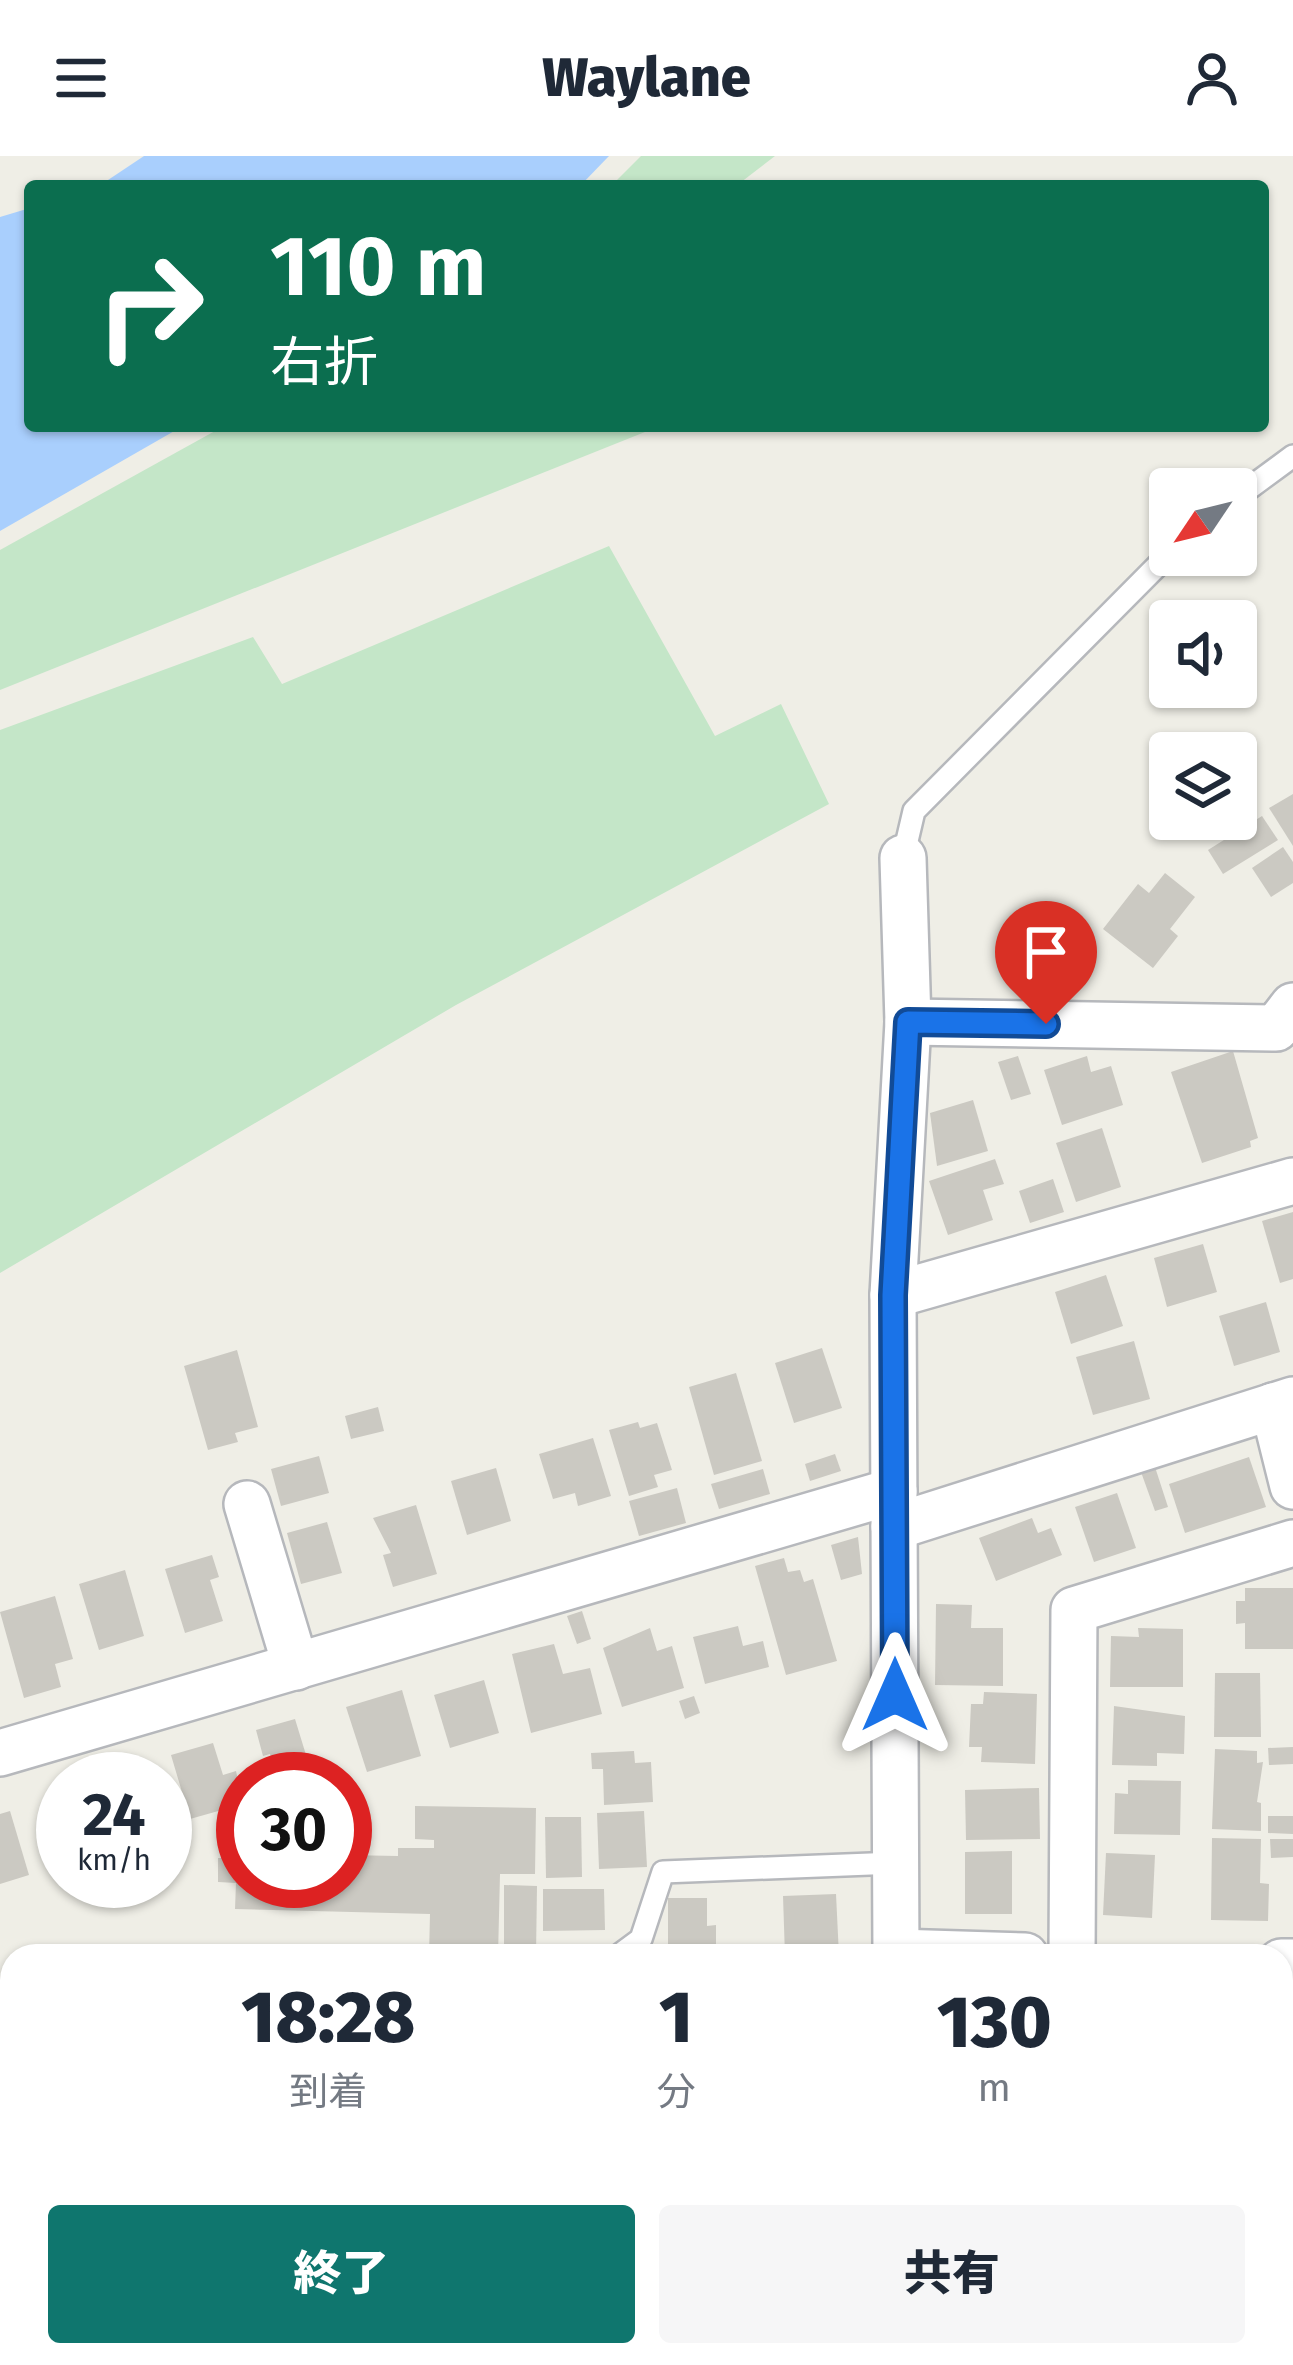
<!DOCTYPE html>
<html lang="ja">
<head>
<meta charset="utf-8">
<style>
  body { margin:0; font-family:"Fira Sans","Noto Sans JP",sans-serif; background:#f6f6f7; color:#1f2937; height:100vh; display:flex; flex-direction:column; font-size:45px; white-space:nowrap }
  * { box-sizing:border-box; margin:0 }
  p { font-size:39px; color:#747a83 }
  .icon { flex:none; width:66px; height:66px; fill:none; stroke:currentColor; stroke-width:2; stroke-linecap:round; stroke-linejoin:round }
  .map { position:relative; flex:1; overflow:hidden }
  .panel { position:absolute; left:0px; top:1788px; width:1293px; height:423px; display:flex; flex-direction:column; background:#fff; border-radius:36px 36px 0 0; box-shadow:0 3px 9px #0004 }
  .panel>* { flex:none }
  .hud { position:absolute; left:24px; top:24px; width:1245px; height:252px; border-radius:12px; box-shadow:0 3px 9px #0004; background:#0b6e4f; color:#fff; overflow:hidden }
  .needle { width:78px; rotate:235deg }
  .buttons { position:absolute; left:1149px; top:312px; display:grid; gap:24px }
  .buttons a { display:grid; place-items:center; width:108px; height:108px; border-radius:12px; background:#fff; box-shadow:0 3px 9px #0004; font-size:60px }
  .speed { position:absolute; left:36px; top:1596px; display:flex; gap:24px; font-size:60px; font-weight:700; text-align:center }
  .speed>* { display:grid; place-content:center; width:156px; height:156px; border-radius:50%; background:#fff; box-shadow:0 3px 9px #0004; line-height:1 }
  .speed small { font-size:30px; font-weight:400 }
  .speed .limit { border:18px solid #d22; background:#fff; color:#111 }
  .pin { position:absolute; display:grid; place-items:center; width:102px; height:102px; color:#fff; margin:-123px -51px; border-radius:50% 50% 50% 0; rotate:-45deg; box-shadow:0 0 12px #0007 }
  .pin .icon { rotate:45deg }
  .me { position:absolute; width:132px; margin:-66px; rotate:0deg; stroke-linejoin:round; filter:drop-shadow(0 0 9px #0008) }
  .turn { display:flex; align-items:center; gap:42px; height:252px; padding:0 48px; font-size:54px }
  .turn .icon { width:156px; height:156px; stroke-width:2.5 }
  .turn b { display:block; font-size:84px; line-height:102px }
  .eta { display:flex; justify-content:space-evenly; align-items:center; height:204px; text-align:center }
  .eta b { font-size:72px; font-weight:800; line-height:84px }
  .primary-button { display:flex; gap:24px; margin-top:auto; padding:24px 48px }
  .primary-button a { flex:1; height:138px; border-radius:12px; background:#0f766e; color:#fff; font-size:48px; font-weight:800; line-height:138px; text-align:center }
  .primary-button a+a { background:#f6f6f7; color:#1f2937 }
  header { display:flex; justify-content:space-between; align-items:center; height:156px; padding:0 48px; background:#fff; font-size:54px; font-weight:800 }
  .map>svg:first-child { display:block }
</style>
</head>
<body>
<header><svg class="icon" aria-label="menu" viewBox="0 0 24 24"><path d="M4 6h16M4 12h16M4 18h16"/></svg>Waylane<svg class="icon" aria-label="person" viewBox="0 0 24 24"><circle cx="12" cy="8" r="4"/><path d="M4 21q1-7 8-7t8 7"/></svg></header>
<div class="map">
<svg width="1293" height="2209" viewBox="0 0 1293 2209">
  <rect width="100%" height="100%" fill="#efeee6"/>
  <g fill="#c4e6c8">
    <polygon points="641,0 775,0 736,30 611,30"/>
    <polygon points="224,270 660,270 0,534 0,394"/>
    <polygon points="609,390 715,580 781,548 829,648 456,849 0,1117 0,574 253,481 282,528"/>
  </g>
  <g fill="#a9cffd">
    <polygon points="144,0 609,0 580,30 99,30"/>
    <polygon points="30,52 30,270 183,270 0,375 0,61"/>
  </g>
  <g fill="#cbc9c2">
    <polygon points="1293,638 1293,690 1269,652"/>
    <polygon points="1262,660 1278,684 1223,718 1208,694"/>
    <polygon points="1283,691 1293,706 1293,727 1271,741 1252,712"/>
    <polygon points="1165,717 1195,741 1170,773 1178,780 1153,812 1103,773 1138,728 1149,737"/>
    <polygon points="1233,895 1258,982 1250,985 1251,991 1202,1007 1171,916"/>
    <polygon points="1018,900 1031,938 1011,944 998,906"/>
    <polygon points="1087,900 1091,916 1111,910 1123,949 1062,969 1044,914"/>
    <polygon points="973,944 988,995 937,1010 930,957"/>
    <polygon points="1102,972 1121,1031 1076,1046 1056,987"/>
    <polygon points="995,1003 1004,1028 983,1034 993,1064 948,1079 929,1025"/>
    <polygon points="1053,1023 1064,1056 1030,1067 1019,1035"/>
    <polygon points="1293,1056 1293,1123 1280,1127 1262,1065"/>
    <polygon points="1203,1088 1217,1136 1167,1151 1154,1102"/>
    <polygon points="1106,1119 1123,1170 1071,1188 1055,1136"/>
    <polygon points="1266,1146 1280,1196 1234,1210 1219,1160"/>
    <polygon points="1134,1185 1150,1243 1093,1259 1076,1201"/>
    <polygon points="822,1192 842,1252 794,1267 775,1207"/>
    <polygon points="237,1194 258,1271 235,1277 238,1286 208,1294 184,1210"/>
    <polygon points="736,1217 762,1305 714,1319 689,1231"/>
    <polygon points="378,1251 384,1275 351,1283 345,1260"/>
    <polygon points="638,1266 640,1272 657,1267 672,1314 654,1319 658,1331 629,1340 609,1274"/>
    <polygon points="593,1282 611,1340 578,1350 575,1337 553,1343 539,1298"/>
    <polygon points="835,1298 841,1315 810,1325 805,1308"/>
    <polygon points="319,1300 329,1337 281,1350 271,1313"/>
    <polygon points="1249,1301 1266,1351 1185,1377 1169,1328"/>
    <polygon points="1155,1311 1168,1351 1155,1355 1141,1316"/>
    <polygon points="496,1312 511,1365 467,1379 451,1325"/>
    <polygon points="763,1313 770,1338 719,1353 711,1328"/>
    <polygon points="677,1332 686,1367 639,1380 629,1345"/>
    <polygon points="1117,1337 1136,1392 1094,1406 1075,1351"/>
    <polygon points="416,1349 437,1418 393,1431 383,1399 391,1397 373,1362"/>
    <polygon points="1032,1362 1038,1377 1051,1372 1062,1399 996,1425 979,1382"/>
    <polygon points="327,1366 342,1417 301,1428 287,1377"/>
    <polygon points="858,1381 862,1418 841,1424 831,1389"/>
    <polygon points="212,1399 219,1421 210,1424 223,1465 185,1477 165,1413"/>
    <polygon points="784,1402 788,1416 800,1414 804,1426 813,1423 837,1505 786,1519 755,1410"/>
    <polygon points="125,1414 144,1480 99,1494 79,1428"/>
    <polygon points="1245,1432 1293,1432 1293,1493 1245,1493 1245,1467 1236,1468 1236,1445 1245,1445"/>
    <polygon points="55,1440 73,1503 55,1508 61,1531 24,1542 0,1456"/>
    <polygon points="936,1448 972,1449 971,1472 1003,1472 1003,1530 935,1529"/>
    <polygon points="582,1455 591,1483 577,1488 567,1460"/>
    <polygon points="738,1470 743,1490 763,1485 769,1511 705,1528 693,1481"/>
    <polygon points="650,1472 657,1495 672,1490 684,1532 622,1551 603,1492"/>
    <polygon points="1138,1472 1183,1473 1183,1531 1110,1531 1111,1480 1139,1481"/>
    <polygon points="554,1488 563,1518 590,1512 602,1558 531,1577 512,1498"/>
    <polygon points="1215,1517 1260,1517 1261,1581 1214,1581"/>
    <polygon points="484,1524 499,1577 450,1592 434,1539"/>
    <polygon points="402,1534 421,1600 367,1616 346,1551"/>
    <polygon points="984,1536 1037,1538 1035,1608 981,1606 982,1591 969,1591 971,1548 983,1548"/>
    <polygon points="694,1540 700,1557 685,1563 679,1545"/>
    <polygon points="1114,1550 1185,1560 1184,1598 1157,1597 1157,1610 1112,1609"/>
    <polygon points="295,1563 310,1612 321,1609 325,1623 278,1623 270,1598 263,1600 256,1574"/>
    <polygon points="213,1587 223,1619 236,1615 243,1648 190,1663 171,1599"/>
    <polygon points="1293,1591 1293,1608 1269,1609 1268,1592"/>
    <polygon points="1215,1593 1257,1595 1257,1607 1263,1606 1257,1646 1261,1647 1261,1675 1212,1673"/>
    <polygon points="634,1595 635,1607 651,1606 653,1646 604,1649 603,1613 592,1613 591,1597"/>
    <polygon points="1128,1624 1181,1625 1180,1679 1114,1678 1115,1637 1128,1638"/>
    <polygon points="1039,1632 1040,1683 966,1684 965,1634"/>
    <polygon points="63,1640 63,1700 62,1701 45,1645"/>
    <polygon points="415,1650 536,1652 535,1718 500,1718 498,1800 429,1800 430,1758 235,1753 236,1727 218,1726 218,1702 235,1702 235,1697 243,1697 243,1725 345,1725 345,1699 398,1700 398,1692 434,1692 434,1684 415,1683"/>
    <polygon points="10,1655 29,1719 0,1728 0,1658"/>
    <polygon points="644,1655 647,1711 599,1713 597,1657"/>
    <polygon points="1268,1660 1293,1660 1293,1678 1268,1677"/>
    <polygon points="545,1661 581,1661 582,1721 546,1722"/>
    <polygon points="1212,1682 1261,1683 1260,1727 1269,1728 1268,1765 1211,1764"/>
    <polygon points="1270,1683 1293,1683 1293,1701 1271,1702"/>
    <polygon points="1012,1695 1012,1758 965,1758 965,1696"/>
    <polygon points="1106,1697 1155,1699 1152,1762 1103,1759"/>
    <polygon points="504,1729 537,1730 536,1800 504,1800"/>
    <polygon points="543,1733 604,1733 605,1774 543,1775"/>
    <polygon points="836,1738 839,1800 785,1800 783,1740"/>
    <polygon points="668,1742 707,1742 707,1770 716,1769 716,1800 668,1800"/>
    <rect x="1281" y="1847" width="12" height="67"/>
    <polygon points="1281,1930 1293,1930 1293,2001 1283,2001"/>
    <rect x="1281" y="2016" width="12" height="68"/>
    <rect x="0" y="2048" width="12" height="60"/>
    <polygon points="6,2174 12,2174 12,2199 509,2199 509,2209 6,2209"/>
    <rect x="585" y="2199" width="47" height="10"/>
    <polygon points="801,2199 850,2199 859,2201 859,2209 801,2209"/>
    <polygon points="1098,2199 1153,2199 1153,2203 1098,2209"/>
    <rect x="702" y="2204" width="47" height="5"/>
  </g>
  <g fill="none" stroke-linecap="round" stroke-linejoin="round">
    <defs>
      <g id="lane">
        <polyline points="1236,342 1293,300"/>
        <polyline points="903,702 914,655 1170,397"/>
        <polyline points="618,1800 641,1783 663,1716 896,1707"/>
        <polyline points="555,2199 556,2209"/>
      </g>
      <g id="street">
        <polyline points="908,866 1276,872 1293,850"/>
        <polyline points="893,1139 1293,1025"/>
        <polyline points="1273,1250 1293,1330"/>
        <polyline points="247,1348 296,1511"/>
        <polyline points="894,1371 1293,1244"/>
        <polyline points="0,1597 894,1335"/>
        <polyline points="896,1796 1025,1800"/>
        <polyline points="896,1800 893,1139 908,866 903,702"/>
        <polyline points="1072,1800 1074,1454 1293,1387"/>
        <polyline points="1281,1806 1293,1806"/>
        <polyline points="1281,2131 1293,2131"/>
        <polyline points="0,2138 12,2138"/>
        <polyline points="1235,2199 1235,2209"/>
        <polyline points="896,2209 896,2199"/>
      </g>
    </defs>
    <use href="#lane" stroke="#b6b8bc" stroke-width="26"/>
    <use href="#street" stroke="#b6b8bc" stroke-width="50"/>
    <use href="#lane" stroke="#fff" stroke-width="21"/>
    <use href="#street" stroke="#fff" stroke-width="45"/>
  </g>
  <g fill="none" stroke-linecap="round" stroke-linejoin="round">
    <defs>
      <polyline id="route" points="895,1539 893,1139 908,866 1046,868"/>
    </defs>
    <use href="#route" stroke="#114b97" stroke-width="30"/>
    <use href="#route" stroke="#1a73e8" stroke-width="21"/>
  </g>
</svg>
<div class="buttons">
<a><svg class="needle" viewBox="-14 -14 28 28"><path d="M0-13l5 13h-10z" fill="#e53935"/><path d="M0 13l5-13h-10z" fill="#747a83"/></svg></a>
<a><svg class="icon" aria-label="sound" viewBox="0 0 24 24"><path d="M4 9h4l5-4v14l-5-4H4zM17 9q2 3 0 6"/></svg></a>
<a><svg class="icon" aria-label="layers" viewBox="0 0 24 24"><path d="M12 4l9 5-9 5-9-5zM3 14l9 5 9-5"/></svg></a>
</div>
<div class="speed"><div>24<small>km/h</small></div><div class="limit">30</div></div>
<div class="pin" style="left:1046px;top:868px;background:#d93025"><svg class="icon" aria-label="arrive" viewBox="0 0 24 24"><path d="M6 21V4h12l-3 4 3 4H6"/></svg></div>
<svg class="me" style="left:895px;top:1539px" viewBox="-20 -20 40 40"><path d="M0-17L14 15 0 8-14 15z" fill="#1a73e8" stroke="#fff" stroke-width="4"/></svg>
<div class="hud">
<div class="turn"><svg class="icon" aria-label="right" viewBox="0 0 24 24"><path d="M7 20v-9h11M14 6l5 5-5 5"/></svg><div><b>110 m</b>右折</div></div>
</div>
<section class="panel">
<div class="eta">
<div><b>18:28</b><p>到着</p></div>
<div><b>1</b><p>分</p></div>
<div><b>130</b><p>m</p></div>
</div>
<div class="primary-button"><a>終了</a><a>共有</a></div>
</section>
</div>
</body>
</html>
